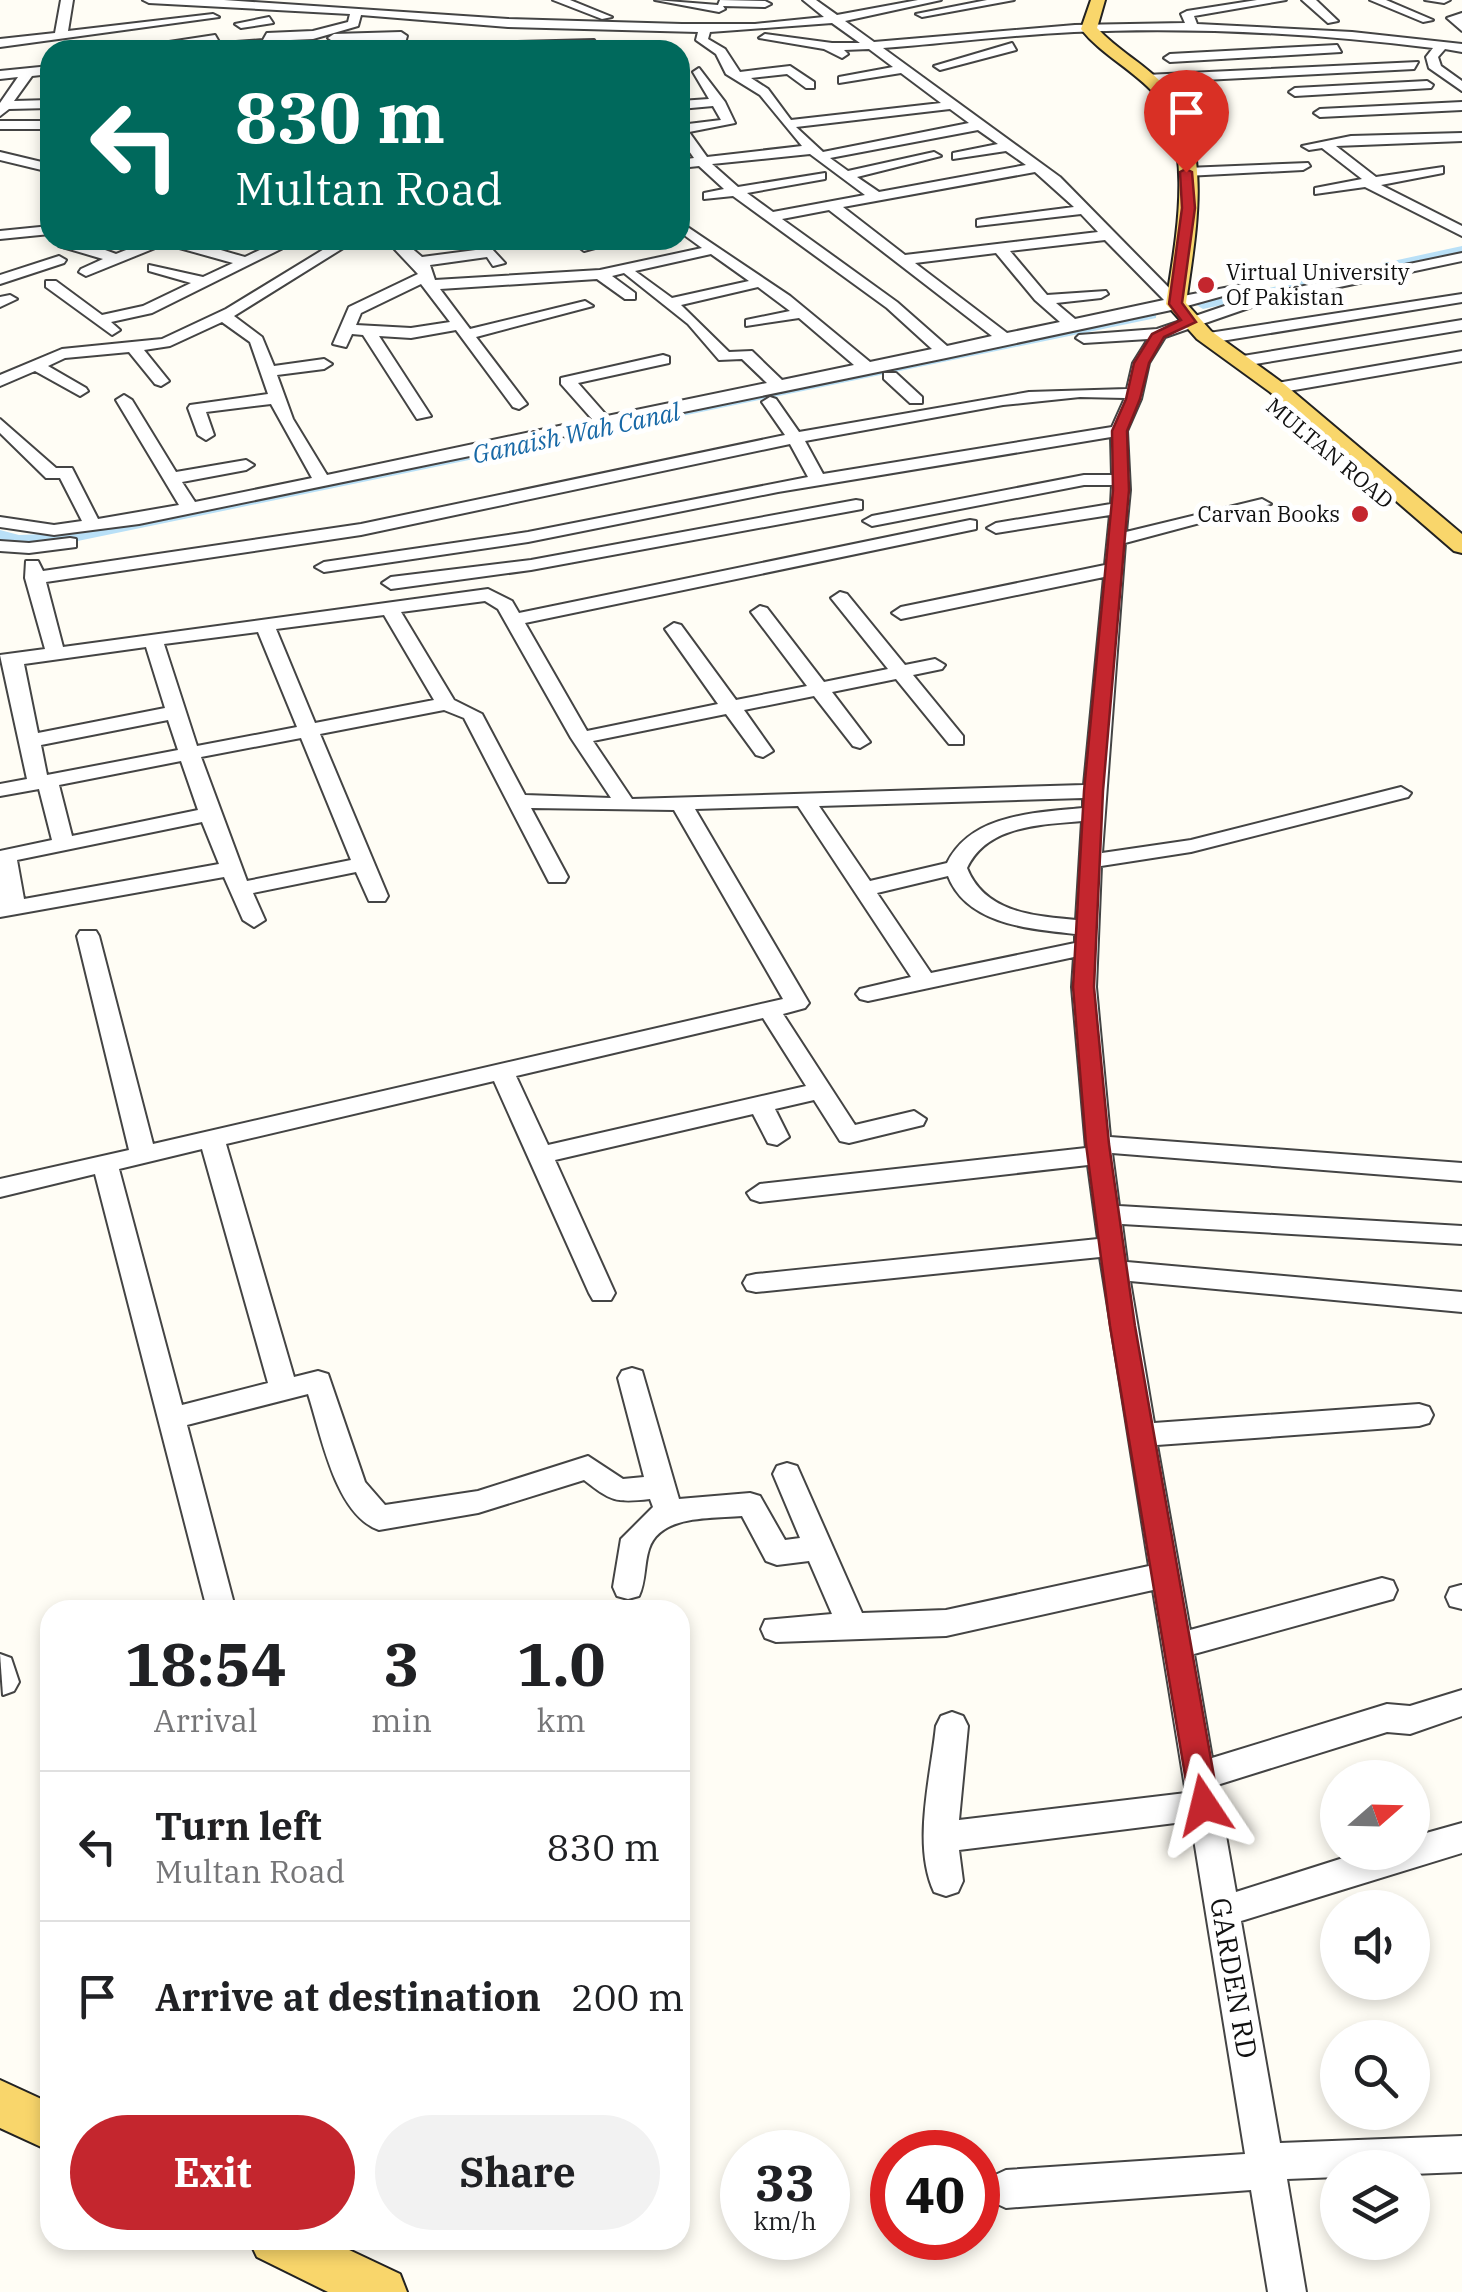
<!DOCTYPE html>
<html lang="en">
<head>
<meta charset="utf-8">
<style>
  body { margin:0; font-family:"IBM Plex Serif",serif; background:#f2f2f2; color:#202124; height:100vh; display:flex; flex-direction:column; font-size:38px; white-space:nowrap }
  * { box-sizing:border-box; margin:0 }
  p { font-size:32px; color:#757577 }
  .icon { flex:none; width:55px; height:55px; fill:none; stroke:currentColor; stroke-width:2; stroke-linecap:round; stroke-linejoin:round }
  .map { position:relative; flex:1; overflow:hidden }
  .sheet { position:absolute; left:40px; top:1600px; width:650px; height:650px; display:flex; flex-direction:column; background:#fff; border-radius:30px; box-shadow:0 5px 15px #0003 }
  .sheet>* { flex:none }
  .hud { position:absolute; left:40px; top:40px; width:650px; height:210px; border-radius:30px; box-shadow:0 5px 15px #0003; background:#00695c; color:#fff; overflow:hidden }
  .needle { width:65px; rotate:70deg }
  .controls { position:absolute; left:1320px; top:1760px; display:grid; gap:20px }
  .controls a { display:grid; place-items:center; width:110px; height:110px; border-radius:50%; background:#fff; box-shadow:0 5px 15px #0003; font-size:50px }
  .speed { position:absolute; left:720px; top:2130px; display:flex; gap:20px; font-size:50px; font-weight:700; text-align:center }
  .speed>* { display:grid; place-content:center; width:130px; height:130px; border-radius:50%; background:#fff; box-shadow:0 5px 15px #0003; line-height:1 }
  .speed small { font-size:25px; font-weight:400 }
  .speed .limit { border:15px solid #d22; background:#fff; color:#111 }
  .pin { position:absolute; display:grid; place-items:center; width:85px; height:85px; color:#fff; margin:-102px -42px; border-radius:50% 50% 50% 0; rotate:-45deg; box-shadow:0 0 10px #0007 }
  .pin .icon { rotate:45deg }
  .me { position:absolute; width:110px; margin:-55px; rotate:350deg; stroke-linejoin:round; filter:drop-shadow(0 0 8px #0008) }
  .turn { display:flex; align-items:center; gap:35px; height:210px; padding:0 30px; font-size:45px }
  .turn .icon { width:130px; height:130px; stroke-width:2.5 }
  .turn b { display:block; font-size:70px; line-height:85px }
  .eta { display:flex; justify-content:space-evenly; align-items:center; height:170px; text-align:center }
  .eta b { font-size:60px; font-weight:700; line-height:70px }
  .action { display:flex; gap:20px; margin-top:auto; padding:20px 30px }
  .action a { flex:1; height:115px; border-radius:60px; background:#c4262e; color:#fff; font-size:40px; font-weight:700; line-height:115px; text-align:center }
  .action a+a { background:#f2f2f2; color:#202124 }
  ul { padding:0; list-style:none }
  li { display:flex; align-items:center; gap:30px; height:150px; padding:0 30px; border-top:2px solid #e0e0e0 }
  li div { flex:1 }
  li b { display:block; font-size:38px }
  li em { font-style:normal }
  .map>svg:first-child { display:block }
</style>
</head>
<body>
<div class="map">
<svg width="1462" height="2292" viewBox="0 0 1462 2292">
  <rect width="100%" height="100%" fill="#fffdf5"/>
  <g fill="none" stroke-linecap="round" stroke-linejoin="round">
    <g fill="#b9e0f7" fill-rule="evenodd">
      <polygon points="1462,246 1462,254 1203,309 1195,304"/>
      <polygon points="1151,310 1156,312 1156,318 68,543 18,545 0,541 0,530 19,535 68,533"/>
    </g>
    <defs>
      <g id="minor">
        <polygon points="61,0 73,0 68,31 213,14 219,17 0,47 0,39 55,33"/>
        <path d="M143,0h81l284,19 174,5h73l69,-7 -21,-17h13l21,15 81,-15h23l-96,21 29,21 201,-17 110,-2 -4,-9 6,-3 70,-11h29l-92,16 3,8 155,8 110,12v8l-17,-3 -7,8 3,9 21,15v10l-33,-23 -3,-11 7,-9c-119,-15 -239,-21 -359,-16 -64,3 -127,11 -191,16l177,129 118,120 67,-13 7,4 -76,21 -230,49 -807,166 -85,11 -54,-8v-10l54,8 28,-4 -22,-43h-14l-46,-45v-14l56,49h16l26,51 81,-14 -63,-105 8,-5 8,5 44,72 70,-12 8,5 -8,5 -64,12 13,20 117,-24 -41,-74 -65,8 8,23 -8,5 -8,-5 -10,-27 2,-3 78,-11 -18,-52 -28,-20 -52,24 -26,4 25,31 -8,5 -6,-2 -26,-32 -64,6 -17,8 38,22 2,3 -8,5 -45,-25 -35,15v-11l62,-26 100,-10 64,-30 113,-69h17l-122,76 28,21 12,29 50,-7 8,5 -8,5 -47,6 16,44 34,56 265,-56 -31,-35v-6l102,-23 6,2v6l-91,20 29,33 160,-33 -25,-24 -23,1 -31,-36 -64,-51 -12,3 23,17v6h-10l-28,-20 -157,10 30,40 115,-28 8,5 -117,31 51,67 -8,5 -6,-2 -57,-77 -45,8 -32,-2 52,80 -14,3 -54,-84 -11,-1 -6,13 -13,-3 16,-37 69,-33 -32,-34h16l20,17 69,-9 14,15 -12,3 -6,-9 -57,8 5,15 165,-10 102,-22 -22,-16v-10l110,74 80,66 62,-13 -45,-41 -154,-112 -29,3v-6l20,-4 -25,-23 -19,2v-8l14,-2 -14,-20v-13l41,-5 -8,-14 -33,3v-8l29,-2 -16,-27 6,-4 26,34 10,21 -46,9 18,25 95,-11 -42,-51 -34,-21 -10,-20 -20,-14 2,-8 -190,-5 -147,-12 -3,11 -45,13 -45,2 3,9h-60l-2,-6 54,-4 4,-7 46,-2 35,-9 2,-8 -201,-11zM832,23l28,20h-28l-67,-9 -6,4 65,11 18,9 6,-4 -4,-4 25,-1 24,18 -54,10v6l62,-10 40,30 -150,17 -23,-31 -17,-11 36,-4 19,14h8v-6l-24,-16 -50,6 -15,-23 -17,-10 2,-7zM950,109l19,14 -146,29 -27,-25zM978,130l20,14 -45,9v6l53,-8 20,14 -147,27 -22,-15 84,-21 -7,-4 -86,19 -18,-13zM810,154l55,41 -92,17 -26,-19 78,-14v-6l-87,14 -26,-23zM1035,172l39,35 -92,12 -5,1v6l104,-12 17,18 -193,23 -62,-48zM829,210l163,126 -45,10 -50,-44 -115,-83zM1105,240l59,60 -89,19 -19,-16 45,-5 7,-4 -2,-3 -59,4 -37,-44zM996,253l39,47 25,22 -53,11 -92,-70zM711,254l38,27 -77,17 -37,-27zM421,284l29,38 -39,6 -55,-3 5,-12zM758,287l32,24 -44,9v6l53,-8 55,47 -72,15 -30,-29 -23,1 -48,-47z"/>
        <polygon points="553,0 570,0 612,17 602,19"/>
        <polygon points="655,0 718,5 720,0 765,1 771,4 765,7 723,6 725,9 719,12"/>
        <polygon points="987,0 1014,0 922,17 916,14"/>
        <polygon points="1302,0 1316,0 1338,21 1328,23"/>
        <polygon points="1370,0 1386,0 1433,20 1423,22"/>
        <polygon points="1425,0 1450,0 1444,3"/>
        <polygon points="1462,13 1462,31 1447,18"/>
        <polygon points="269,17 273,23 241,28 235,24"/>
        <polygon points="401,32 407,36 403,50 391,50 394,40 334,42 328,38 334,34"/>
        <polygon points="215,35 219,42 175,46 169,42"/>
        <polygon points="594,40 598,47 505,50 477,47 483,43"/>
        <polygon points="1012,43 1016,50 940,70 934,66"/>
        <polygon points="1337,45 1341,52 1170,62 1164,58 1170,54"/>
        <polygon points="1418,62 1414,69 1146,83 1140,79 1146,75"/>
        <polygon points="50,66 50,74 32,76 14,101 50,100 50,108 9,109 0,116 0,103 18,77 0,79 0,71"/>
        <polygon points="1427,81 1433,85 1431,88 1295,96 1289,92 1295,88"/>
        <polygon points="1462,102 1462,110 1320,117 1314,113 1320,109"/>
        <rect x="0" y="121" width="50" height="8"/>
        <polygon points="1462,133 1462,141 1336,146 1376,177 1443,167 1443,173 1381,185 1462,226 1462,236 1365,187 1315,194 1315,188 1362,179 1322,148 1309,150 1302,146 1351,136"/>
        <polygon points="0,152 50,164 50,172 0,160"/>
        <polygon points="1308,163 1310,166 1303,170 1186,176 1179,172 1186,168"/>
        <polygon points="50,226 50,234 0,239 0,231"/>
        <path d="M59,240h19l38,14c54,-23 75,-12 129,3l36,-17h18l-147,73 -41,9 9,8 -8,5 -66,-48v-6h10l46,34 41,-9 48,-23 -42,-12v-6l54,12 30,-14 -68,-19 -79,32 -7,-4 2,-3 22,-10 -44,-13z"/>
        <polygon points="570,240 616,240 617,242 584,251"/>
        <path d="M1462,253v8l-202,43 -95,33 -16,26 -8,36 -14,32 3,59 -4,42 136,-33 9,5 -146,39 -23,310 89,-13 210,-53 10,6 -3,4 -217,55 -90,14 -5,121 14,150 352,26v18l-350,-28 7,53 343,20v18l-340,-20 5,38 335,30v20l-332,-31 24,142 265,-19 10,3 4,8 -4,8 -10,3 -262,19 33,185 192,-52 11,3 4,9 -4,9 -11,3 -188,52 18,104 175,-54 23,2 52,-16v26l-52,18 -23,-2 -170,53 19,107 126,-40h50v-15l50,-14v30l-221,68 39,222 182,-7v36l-50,2v-6h-74v9l-51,2 19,113h-38l-17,-102 -245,18 -13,-6 -6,-13 6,-13 13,-6 239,-16 -54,-333 -232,29 4,31 -5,11 -12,4 -12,-4c-22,-48 -3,-116 2,-166l5,-10 11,-4 11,4 5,10 -9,94 227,-27 -33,-203 -207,46 -170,6 -11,-4 -4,-9 4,-9 67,-6 -23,-53 -32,4 -11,-4 -24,-45c-29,3 -82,-2 -93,33 -5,15 -3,32 -10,47l-11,3 -11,-3 -4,-9 8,-48 32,-32 -3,-8c-35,4 -39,2 -66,-19l-106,33 -99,17c-44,-15 -58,-97 -71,-136l-121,31 46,175 -8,10 -18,-1 -112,-435 -95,23v-18l129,-29 -52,-214 3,-5h16l3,5 54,208 630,-145 -109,-189 -143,-2 37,69 -3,5h-16l-85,-164 -20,-8 -124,24 68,162 -3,5h-16l-13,-29 -103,21 12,27 -11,7 -11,-7 -19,-43 -224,40v-66l52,-11 -13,-51 -39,7v-12l27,-5 -27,-124 45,-6 -20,-71 1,-17h12l5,10 318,-47 424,-89 -23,-33 8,-5 6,2 23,33 230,-40 98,-3 6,-26 15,-24 -64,4 -8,-5 3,-3 78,-6 94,-32zM1080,397l45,1 -13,29 -289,47 -18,-33 198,-36zM1111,437l1,38h-28l-212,41 -9,5 9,5 212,-41h28l-1,19 -115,19 -9,5 9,5 114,-18 -5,50 -204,42 -9,6 9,6 203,-42 -20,208 -452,14 -39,-58 133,-27 30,41 7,2 10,-6 -29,-41 70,-14 39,50 7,2 10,-6 -38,-50 64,-13 53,65h14v-8l-50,-61 29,-6 3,-4 -10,-6 -30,6 -58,-71 -7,-2 -9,6 57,71 -64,13 -57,-74 -7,-2 -9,6 56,74 -71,14 -55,-75 -7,-2 -9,6 53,75 -131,27 -62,-108 451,-94v-8l-6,-1 -451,93 -7,-12 -24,-12 -425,58 -17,-65 315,-47 429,-91 18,33 -280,55 -204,30 -9,5 9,5 204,-30 250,-50zM485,601l13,8 73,129 40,60 -86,-3 -43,-81 -28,-14 -53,-88zM384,615l50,85 -119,23 -39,-94zM258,632l39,95 -100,19 -33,-102zM146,647l19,61 -127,25 -14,-69zM168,720l10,30 -131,25 -6,-30zM301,738l50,122 -104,21 -46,-124zM181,761l17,49 -126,26 -13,-51zM1083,798v10c-49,5 -112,6 -136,55l-77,18 -51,-75zM798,806l113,171 -51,12 -4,5 4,5 8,2 206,-44 -2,30 14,161 -326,36 -13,9 4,6 9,3 328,-37 10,74 -342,35 -9,2 -4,7 4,7 9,2 344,-35 49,309 -203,44 -84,3 -65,-147 -10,-3 -10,3 -4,8 27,64 -15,2 -25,-44 -10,-3 -71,6 -37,-128 -10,-3 -10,3 -4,7 26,99 -21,2 -35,-23 -110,35 -93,14 -20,-23 -37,-108 -10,-3 -24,6 -68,-233 268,-63 95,212 4,7h18l4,-7 -60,-133 198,-46 15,29 9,2 12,-8 -14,-28 39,-9 26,41 9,2 74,-18 3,-6 -12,-8 -59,14 -72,-111 22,-6 4,-5 -114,-194zM1082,821l-6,99c-42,-4 -91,-7 -109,-52 20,-43 73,-43 115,-47zM202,822l17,42 -195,35 -7,-39zM948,876c19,49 83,53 127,58v9l-144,30 -54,-80zM763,1018l43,68 -258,59 -32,-69zM202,1149l66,234 -86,22 -63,-236z"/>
        <polygon points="59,256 66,260 64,263 0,284 0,275"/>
        <polygon points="1462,294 1462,302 1209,343 1201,338 1209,333"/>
        <polygon points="10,295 17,299 0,307 0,297"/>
        <polygon points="1462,320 1462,330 1243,366 1235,361 1243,356"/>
        <polygon points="1462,351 1462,361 1277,393 1269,388 1277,383"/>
        <polygon points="884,373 896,373 922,397 922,403 910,403 884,379"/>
        <polygon points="856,500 862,501 862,509 531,570 391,589 382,583 391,577 531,560"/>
        <polygon points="70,538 76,539 76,547 29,553 0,551 0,541 29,543"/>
        <polygon points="1461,1585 1462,1585 1462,1609 1450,1606 1446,1597 1450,1588"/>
        <polygon points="0,1654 11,1658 19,1682 14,1691 3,1695"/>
      </g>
      <g id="major">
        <path d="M1091,0h14l-8,28c20,22 46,35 66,56 53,56 32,151 23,219l25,28 73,53 178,150v19l-8,-2 -184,-159 -73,-53 -31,-35c9,-60 31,-163 -14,-213 -22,-23 -51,-37 -71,-62z"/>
        <polygon points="0,2080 50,2103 50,2151 0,2128"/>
        <polygon points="249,2240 328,2240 400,2274 407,2292 328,2292 257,2257"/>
      </g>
    </defs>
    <use href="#minor" stroke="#444" stroke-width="4"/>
    <use href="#major" stroke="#222" stroke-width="4"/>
    <use href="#minor" fill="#fff" fill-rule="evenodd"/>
    <use href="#major" fill="#f9d66b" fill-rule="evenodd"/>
  </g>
  <polygon fill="#c4262e" stroke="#7f191e" stroke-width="2.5" points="1186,169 1192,172 1195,208 1182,303 1196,322 1164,337 1149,363 1140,399 1127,431 1129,490 1103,791 1094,987 1109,1144 1135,1326 1219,1805 1215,1815 1204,1818 1194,1815 1190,1805 1110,1326 1086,1144 1073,987 1084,791 1113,490 1112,431 1126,399 1134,363 1152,334 1181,320 1169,304 1182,208 1180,172"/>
  <g fill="#c4262e" stroke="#fff" stroke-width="4">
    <circle cx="1206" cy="285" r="10"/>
    <circle cx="1360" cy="514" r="10"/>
  </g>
  <g text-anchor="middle" stroke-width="10" stroke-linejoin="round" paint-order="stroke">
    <g font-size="22" fill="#111" stroke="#fff" text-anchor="start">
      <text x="1226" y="280">Virtual University<tspan x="1226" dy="25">Of Pakistan</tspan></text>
      <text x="1340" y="522" text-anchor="end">Carvan Books</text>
    </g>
    <g font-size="22" fill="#111" stroke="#fff">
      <text transform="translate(1330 453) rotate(40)" y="8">MULTAN ROAD</text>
    </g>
    <g font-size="25" font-style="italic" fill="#1768a6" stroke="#fff">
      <text transform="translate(576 433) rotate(-12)" y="9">Ganaish Wah Canal</text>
    </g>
    <g font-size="28" fill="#111" stroke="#fff">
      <text transform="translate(1234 1978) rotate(80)" y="10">GARDEN RD</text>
    </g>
  </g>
</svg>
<div class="controls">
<a><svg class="needle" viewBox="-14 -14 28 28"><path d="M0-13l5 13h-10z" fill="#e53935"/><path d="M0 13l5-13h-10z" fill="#757577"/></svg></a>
<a><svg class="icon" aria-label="sound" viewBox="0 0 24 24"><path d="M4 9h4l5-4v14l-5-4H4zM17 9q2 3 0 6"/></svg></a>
<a><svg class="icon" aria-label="search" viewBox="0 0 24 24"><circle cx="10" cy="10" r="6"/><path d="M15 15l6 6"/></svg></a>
<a><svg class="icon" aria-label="layers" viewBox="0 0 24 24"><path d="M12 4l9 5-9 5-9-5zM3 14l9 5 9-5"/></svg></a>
</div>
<div class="speed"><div>33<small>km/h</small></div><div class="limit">40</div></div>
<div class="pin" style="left:1186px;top:172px;background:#d93025"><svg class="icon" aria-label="arrive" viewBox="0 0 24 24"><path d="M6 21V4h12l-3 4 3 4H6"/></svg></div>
<svg class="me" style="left:1204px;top:1805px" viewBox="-20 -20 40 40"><path d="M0-17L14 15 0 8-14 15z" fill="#c4262e" stroke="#fff" stroke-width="4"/></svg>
<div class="hud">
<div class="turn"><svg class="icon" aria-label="left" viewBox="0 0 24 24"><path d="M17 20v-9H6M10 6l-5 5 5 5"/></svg><div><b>830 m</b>Multan Road</div></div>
</div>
<section class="sheet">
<div class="eta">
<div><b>18:54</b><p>Arrival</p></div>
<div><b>3</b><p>min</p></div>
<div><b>1.0</b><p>km</p></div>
</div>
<ul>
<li><svg class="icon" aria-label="left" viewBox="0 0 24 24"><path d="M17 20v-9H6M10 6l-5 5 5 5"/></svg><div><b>Turn left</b><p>Multan Road</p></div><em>830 m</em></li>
<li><svg class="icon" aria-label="arrive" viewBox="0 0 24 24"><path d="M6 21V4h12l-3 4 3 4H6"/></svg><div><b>Arrive at destination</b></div><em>200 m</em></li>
</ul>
<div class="action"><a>Exit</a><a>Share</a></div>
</section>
</div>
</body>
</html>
